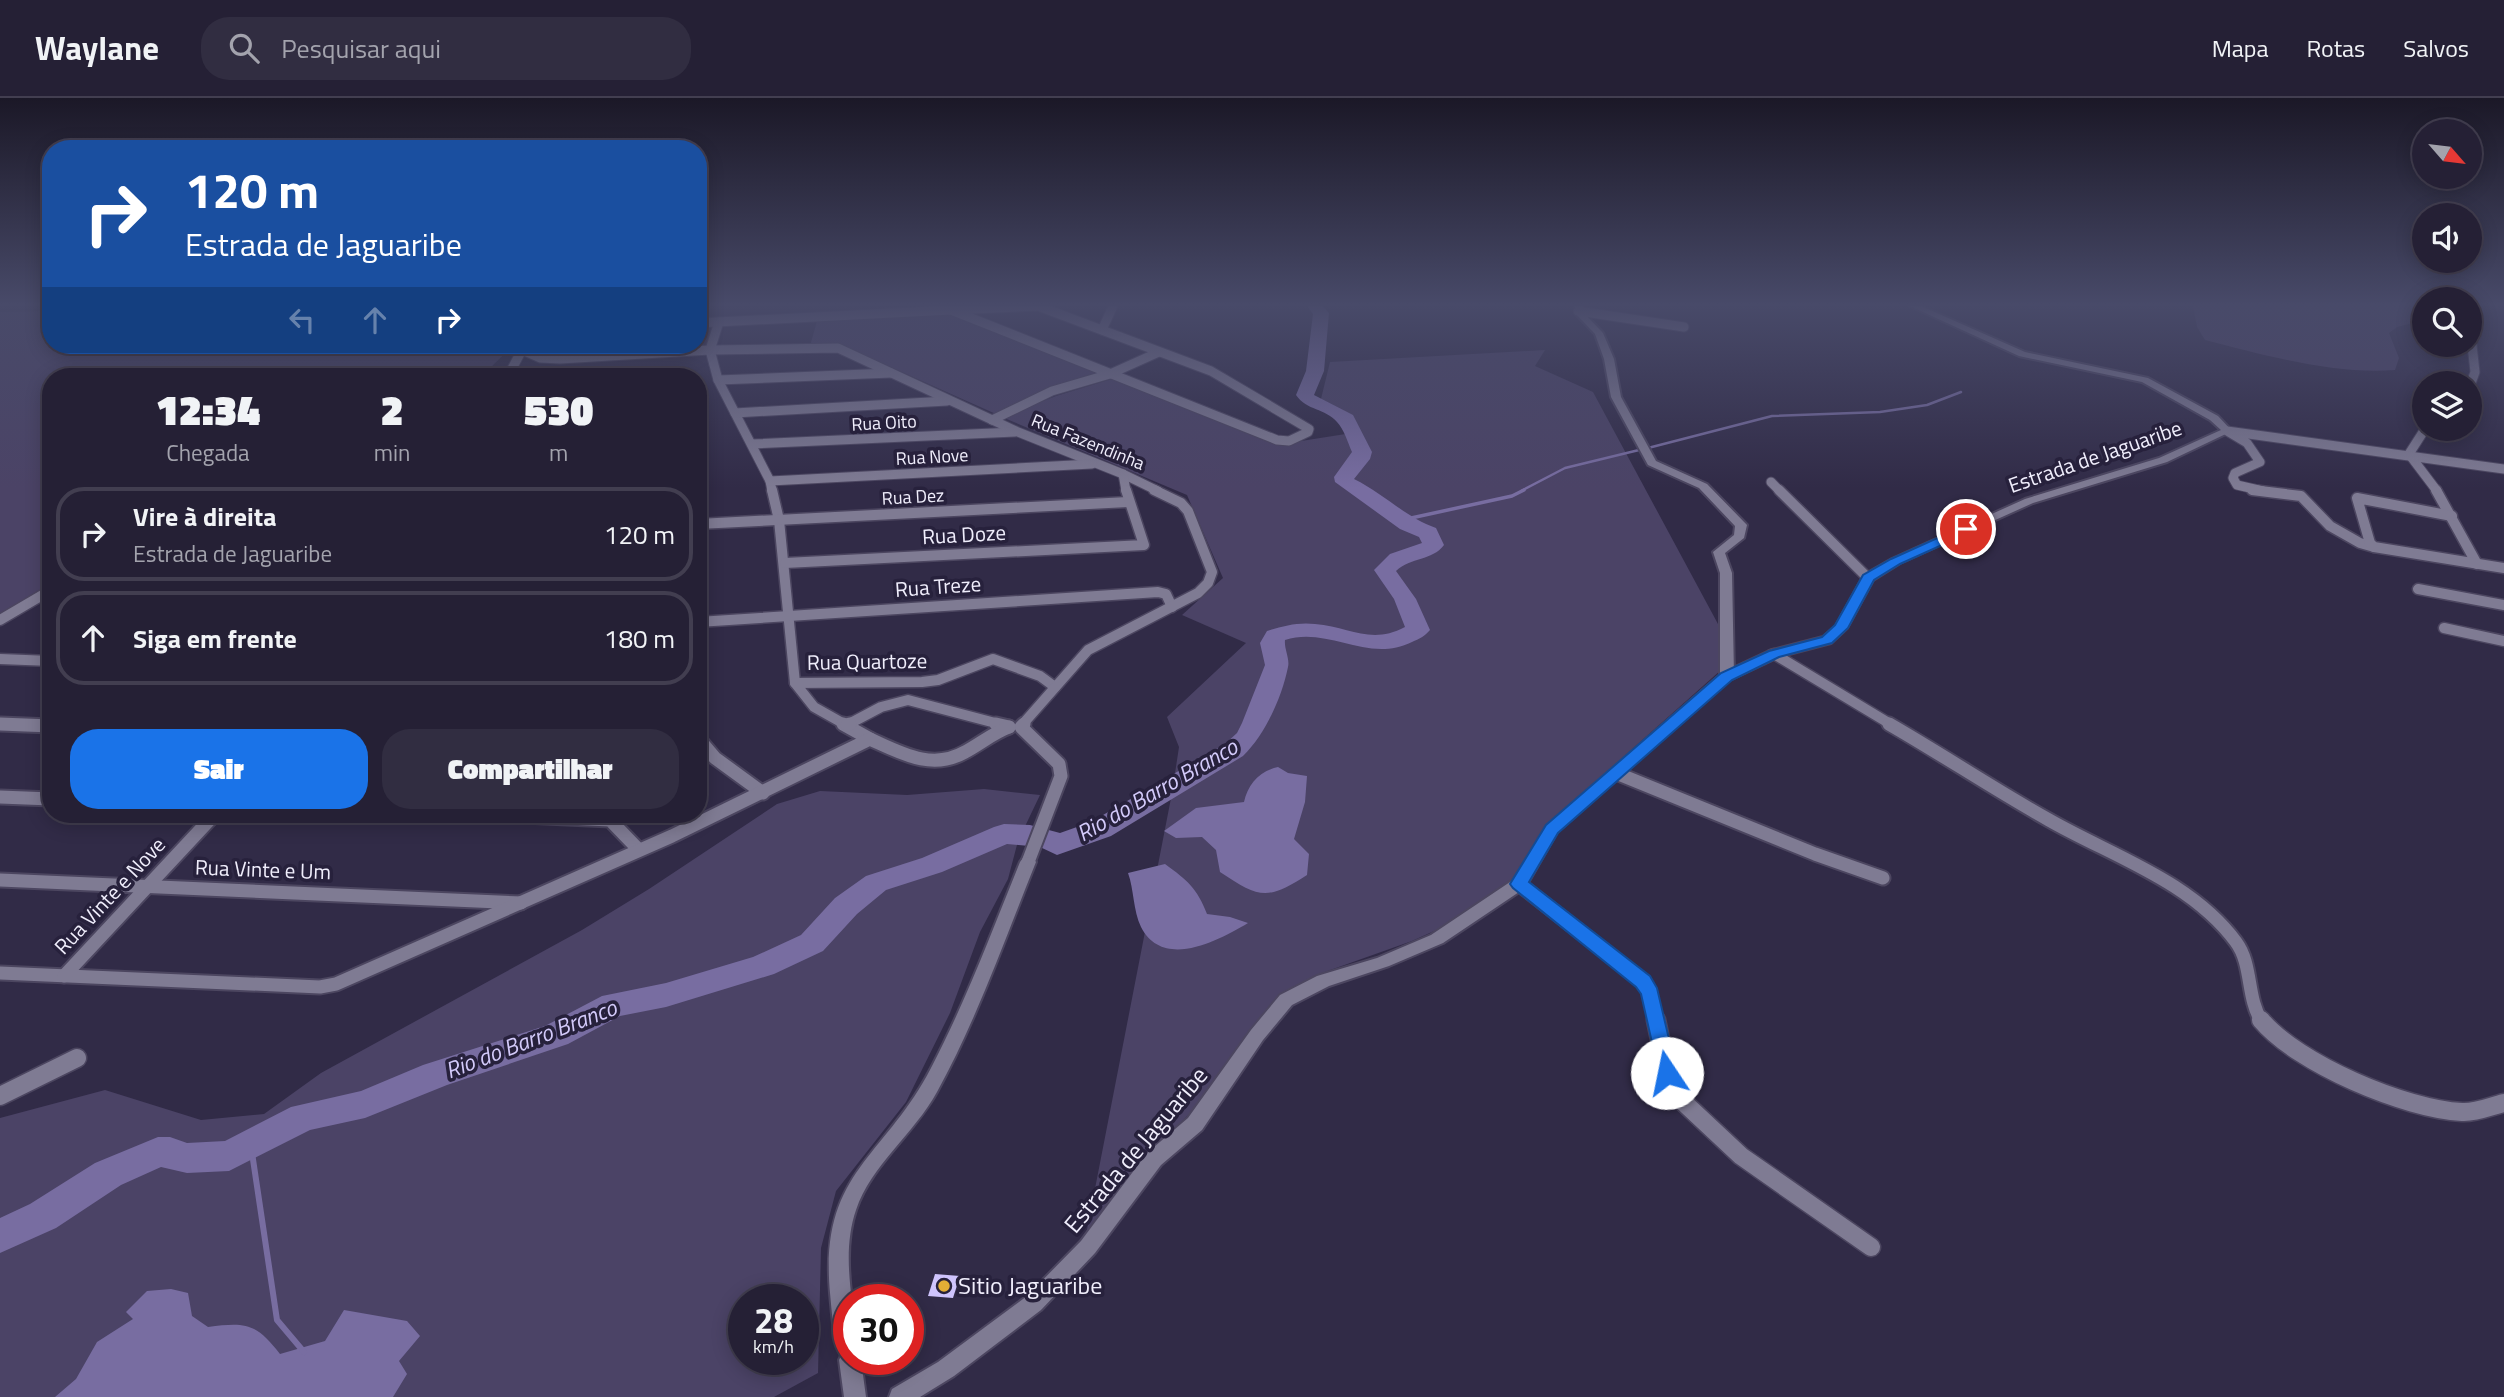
<!DOCTYPE html>
<html lang="pt">
<head>
<meta charset="utf-8">
<style>
  body { margin:0; font-family:"Titillium Web",sans-serif; background:#312d41; color:#f1f3f6; height:100vh; display:flex; flex-direction:column; font-size:26px; white-space:nowrap }
  * { box-sizing:border-box; margin:0 }
  p { font-size:23px; color:#a3a3ad }
  .icon { flex:none; width:38px; height:38px; fill:none; stroke:currentColor; stroke-width:2; stroke-linecap:round; stroke-linejoin:round }
  .map { position:relative; flex:1; overflow:hidden }
  .details { position:absolute; left:42px; top:270px; width:665px; height:455px; display:flex; flex-direction:column; background:#252035; border-radius:28px; box-shadow:0 4px 18px #0003,0 0 0 2px #423e50 }
  .details>* { flex:none }
  .banner { position:absolute; left:42px; top:42px; width:665px; height:214px; border-radius:28px; box-shadow:0 4px 18px #0003,0 0 0 2px #423e50; background:#1a4fa0; color:#fff; overflow:hidden }
  .needle { width:46px; rotate:118deg }
  .fabs { position:absolute; left:2412px; top:21px; display:grid; gap:14px }
  .fabs a { display:grid; place-items:center; width:70px; height:70px; border-radius:50%; background:#252035; box-shadow:0 4px 18px #0003,0 0 0 2px #423e50; font-size:35px }
  .speed { position:absolute; left:728px; top:1186px; display:flex; gap:14px; font-size:35px; font-weight:700; text-align:center }
  .speed>* { display:grid; place-content:center; width:91px; height:91px; border-radius:50%; background:#252035; box-shadow:0 4px 18px #0003,0 0 0 2px #423e50; line-height:1 }
  .speed small { font-size:18px; font-weight:400 }
  .speed .limit { border:10px solid #d22; background:#fff; color:#111 }
  .pin { position:absolute; display:grid; place-items:center; width:60px; height:60px; color:#fff; margin:-30px; border:4px solid #fff; border-radius:50%; box-shadow:0 2px 7px #0007 }
  .me { position:absolute; width:77px; margin:-38px; rotate:349deg; stroke-linejoin:round; filter:drop-shadow(0 0 5px #0008) }
  .turn { display:flex; align-items:center; gap:24px; height:147px; padding:0 28px; font-size:32px }
  .turn .icon { width:91px; height:91px; stroke-width:2.5 }
  .turn b { display:block; font-size:49px; line-height:60px }
  .lanes { display:flex; align-items:center; height:66px; padding:0 28px; background:#0003; justify-content:center; gap:35px; direction:ltr }
  .lanes .off { opacity:.35 }
  .eta { display:flex; justify-content:space-evenly; align-items:center; height:119px; text-align:center }
  .eta b { font-size:42px; font-weight:800; line-height:49px }
  .button { display:flex; gap:14px; margin-top:auto; padding:14px 28px }
  .button a { flex:1; height:80px; border-radius:28px; background:#1a73e8; color:#fff; font-size:28px; font-weight:800; line-height:80px; text-align:center }
  .button a+a { background:#312d41; color:#f1f3f6 }
  ul { padding:0; list-style:none }
  li { display:flex; align-items:center; gap:21px; height:94px; margin:0 14px 10px; padding:0 14px; border:4px solid #423e50; border-radius:28px }
  li div { flex:1 }
  li b { display:block; font-size:26px }
  li em { font-style:normal }
  header { display:flex; align-items:center; gap:42px; box-sizing:border-box; height:98px; padding:0 35px; background:#252035; border-bottom:2px solid #423e50 }
  header strong { font-size:33px }
  nav { display:flex; gap:38px; margin-inline-start:auto; font-size:24px }
  .search { width:490px; height:63px; background:#312d41; display:flex; align-items:center; gap:18px; box-sizing:border-box; padding:0 24px; border-radius:28px; color:#a3a3ad; font-size:26px }
  .map>svg:first-child { display:block }
</style>
</head>
<body>
<header>
<strong>Waylane</strong>
<div class="search"><svg class="icon" aria-label="search" viewBox="0 0 24 24"><circle cx="10" cy="10" r="6"/><path d="M15 15l6 6"/></svg>Pesquisar aqui</div>
<nav><a>Mapa</a><a>Rotas</a><a>Salvos</a></nav>
</header>
<div class="map">
<svg width="2504" height="1299" viewBox="0 0 2504 1299">
  <rect width="100%" height="100%" fill="#312b47"/>
  <g fill="#4b4366" fill-rule="evenodd">
    <path d="M2193,208h231v14l-27,7 -8,6 10,25 -4,12c-59,5 -132,-15 -190,-30l-8,-13z"/>
    <polygon points="51,213 51,247 514,247 493,267 486,278 51,278 51,485 0,516 0,214"/>
    <polygon points="947,216 1102,275 996,316 841,247 810,248 817,223"/>
    <polygon points="1545,252 1535,268 1593,294 1718,526 1721,572 1569,707 1515,780 1463,820 1412,843 1322,875 1283,900 1199,1006 1147,1059 1085,1142 1172,695 1179,649 1167,619 1246,545 1182,517 1223,480 1187,397 1002,319 1056,298 1118,279 1282,346 1352,335 1320,305 1330,264"/>
    <path d="M984,691l56,6 -22,46 -10,38 -28,53 -30,81 -44,89 -70,89 -15,57 -3,125 -44,24h-774v-279l105,-28 96,30 63,-6 57,-41 261,-143 67,-41 128,-85 43,-13 87,4zM744,1202h59v60h-59z"/>
  </g>
  <g fill="#786da1">
    <path d="M1278,669l10,6 19,3 -2,26 -11,37 15,15 -2,21c-40,26 -48,23 -87,-3l-4,-22 -14,-13 -26,1 -12,-7 32,-23 48,-6c4,-18 15,-31 34,-35z"/>
    <path d="M1165,766c22,16 32,24 42,50l23,3 18,6c-30,18 -85,47 -107,4 -8,-16 -7,-38 -13,-54z"/>
    <path d="M171,1191l17,4 4,23 16,11c38,-5 48,-4 72,27l45,-13 19,-31 63,11 13,15 -21,25 8,13 -14,23h-338l21,-18 21,-37 36,-23 -7,-7 21,-21z"/>
  </g>
  <g fill="none" stroke-linecap="round" stroke-linejoin="round">
    <g stroke="#786da1" stroke-width="2.5">
      <polyline points="1648,350 1772,318 1880,314 1927,307 1961,294"/>
      <polyline points="1521,393 1565,370 1639,352"/>
    </g>
    <polyline stroke="#786da1" stroke-width="3.5" points="1402,422 1512,398 1524,392"/>
    <polyline stroke="#786da1" stroke-width="6" points="251,1048 277,1222 304,1254"/>
    <path fill="#786da1" fill-rule="evenodd" d="M1307,208h16l6,7 -5,58 -10,24 39,20 19,37 -2,7 -16,20c29,14 51,38 82,49l8,17c-12,16 -33,12 -48,26l20,28 14,31c-5,6 -11,9 -18,12 -45,22 -83,-16 -127,-2 -1,9 5,19 3,27 -6,30 -23,68 -45,89l-132,80 -54,19 -17,-8 -33,-3 -65,28 -56,18 -29,24 -34,37 -49,23 -108,33 -46,9 -52,28 -121,41 -82,33 -55,12 -81,41 -42,2 -26,-6 -40,18 -65,43 -56,25v-35l30,-14 65,-41 63,-26h12l17,6 38,-2 66,-34 70,-16 62,-26 122,-39 57,-30 64,-13 87,-26 48,-22 34,-37 31,-22 56,-18 72,-31 10,-3 26,1 30,8 31,-11 134,-78 12,-11 5,-10 23,-58 -5,-22 7,-12c16,-5 31,-9 48,-7 35,3 56,21 90,3l-11,-28 -20,-29 16,-16 32,-11 -3,-6 -19,-8 -65,-47 -1,-5 18,-25c-4,-9 -8,-23 -15,-30 -12,-14 -30,-11 -41,-27l10,-24 7,-57z"/>
  </g>
  <polygon fill="#cfc4fd" points="935,1176 960,1178 953,1200 928,1198"/>
  <g fill="none" stroke-linecap="round" stroke-linejoin="round">
    <defs>
      <g id="minor-far3">
        <polygon points="1038,208 1211,273 1309,331 1308,334 1289,343 1277,342 951,212"/>
        <polyline points="1578,213 1684,229"/>
        <polyline points="719,224 710,252 718,282 770,383 772,393"/>
        <polyline points="698,225 951,212"/>
        <polyline points="1102,232 1113,208"/>
        <polyline points="523,247 522,252 540,260 560,261 710,252 838,250 1018,334 1123,376 1158,393"/>
        <polyline points="508,278 522,252"/>
        <polyline points="718,282 891,275"/>
        <polyline points="2469,291 2475,274 2472,247"/>
        <polyline points="735,315 947,303"/>
        <polyline points="992,322 1052,293 1110,276 1159,254"/>
        <polyline points="2425,331 2409,356 2437,393"/>
        <polyline points="752,346 1015,334"/>
        <polyline points="1123,376 1126,393"/>
        <polyline points="770,383 1092,366"/>
        <polyline points="1771,384 1780,393"/>
        <polyline points="2263,393 2237,387 2233,380 2235,375 2260,364 2247,345 2227,333 2504,371"/>
      </g>
      <g id="minor-far2">
        <polyline points="772,392 779,422 795,585 814,609 846,627"/>
        <polyline points="1779,392 1868,480"/>
        <polyline points="2252,392 2301,398 2330,428 2360,445 2374,449"/>
        <polyline points="2436,392 2477,466"/>
        <polyline points="2452,418 2357,400 2370,445 2374,449 2504,470"/>
        <polyline points="698,426 1128,404"/>
        <polyline points="785,465 1144,447 1126,392"/>
        <polyline points="2418,491 2504,507"/>
        <polyline points="0,522 51,492"/>
        <polyline points="698,524 1158,494 1166,496 1172,509"/>
        <polyline points="2444,530 2504,543"/>
        <polyline points="0,561 51,563"/>
        <polyline points="1727,578 1774,556 1892,627"/>
        <polyline points="795,585 922,584 938,582 993,561 1040,578 1055,589"/>
        <polyline points="0,626 33,627"/>
        <polyline points="847,627 881,609 908,602 1003,627"/>
        <polyline points="1022,627 1088,552 1198,495 1208,485 1212,474 1188,413 1181,405 1154,392"/>
      </g>
      <g id="minor-far1">
        <polyline points="0,626 51,628"/>
        <polyline points="843,626 870,641"/>
        <polyline points="996,626 1009,629"/>
        <polyline points="1024,626 1021,629 1059,666 1061,678 1028,764"/>
        <path d="M1889,626c54,31 106,66 160,96 63,36 142,61 187,122 17,23 10,55 26,80"/>
        <polyline points="847,627 850,626"/>
        <polyline points="698,640 715,660 763,695"/>
        <polyline points="1616,675 1815,756 1883,780"/>
        <polyline points="0,699 51,701"/>
        <polyline points="483,716 610,722 639,752"/>
        <polyline points="0,782 521,805"/>
        <polyline points="1519,786 1643,883 1650,895 1656,924"/>
        <path d="M0,875l320,14 16,-3 336,-148 198,-97c31,14 62,32 95,13 15,-8 28,-19 44,-25"/>
        <polyline points="64,878 215,716"/>
      </g>
      <g id="minor">
        <polyline points="1656,922 1667,975 1678,999 1741,1058 1871,1149"/>
        <path d="M2261,922c37,44 144,89 201,92 14,1 29,-6 42,-9"/>
        <polyline points="0,998 77,960"/>
      </g>
      <g id="tertiary">
        <polygon points="1575,208 1583,208 1582,213 1603,235 1614,261 1621,299 1656,363 1707,386 1747,427 1744,440 1725,455 1732,475 1734,578 1557,734 1525,790 1443,845 1389,868 1329,888 1292,907 1263,942 1202,1032 1161,1067 1095,1155 1041,1212 954,1278 920,1299 889,1299 892,1291 938,1264 1027,1198 1081,1143 1147,1055 1188,1020 1251,932 1280,897 1317,878 1377,860 1431,837 1513,782 1547,727 1720,577 1720,475 1713,454 1734,437 1735,428 1699,390 1648,367 1611,299 1604,261 1595,236 1575,215"/>
        <polygon points="1910,208 1921,208 2025,254 2148,280 2218,318 2232,333 2167,364 2033,405 1900,465 1873,482 1847,530 1831,545 1774,560 1769,559 1768,556 1769,553 1823,539 1836,528 1864,477 1892,461 2025,401 2159,360 2221,332 2210,322 2142,284 2019,258"/>
        <path d="M1028,759l5,1 3,4c-31,77 -59,157 -99,230 -23,42 -66,73 -81,118 -10,29 -8,61 -4,90h-3v60h12l5,37h-22l-5,-37 2,-4c-8,-18 -9,-43 -11,-63 -11,-121 54,-134 101,-225 35,-67 61,-137 89,-206l3,-4z"/>
      </g>
    </defs>
    <use href="#minor-far3" stroke="#4c4660" stroke-width="11"/>
    <use href="#minor-far2" stroke="#4c4660" stroke-width="13"/>
    <use href="#minor-far1" stroke="#4c4660" stroke-width="17"/>
    <use href="#minor" stroke="#4c4660" stroke-width="21"/>
    <use href="#tertiary" stroke="#4c4660" stroke-width="4"/>
    <use href="#minor-far3" stroke="#7f7b93" stroke-width="9"/>
    <use href="#minor-far2" stroke="#7f7b93" stroke-width="10"/>
    <use href="#minor-far1" stroke="#7f7b93" stroke-width="13"/>
    <use href="#minor" stroke="#7f7b93" stroke-width="18"/>
    <use href="#tertiary" fill="#7f7b93" fill-rule="evenodd"/>
  </g>
  <linearGradient id="sky" x2="0" y2="1"><stop stop-color="#1b1827"/><stop offset="0.53" stop-color="#484a69"/><stop offset="1" stop-color="#484a69" stop-opacity="0"/></linearGradient>
  <rect width="2504" height="390" fill="url(#sky)"/>
  <polygon fill="#1a73e8" stroke="#114b97" stroke-width="2" points="1966,427 1973,431 1971,434 1900,466 1874,482 1848,530 1832,545 1779,559 1732,582 1558,735 1529,784 1650,878 1657,890 1677,975 1674,980 1667,983 1660,980 1641,896 1636,889 1513,790 1510,786 1546,727 1721,575 1769,553 1822,539 1835,527 1863,477 1891,461"/>
  <circle fill="#e3ae35" stroke="#27213c" stroke-width="2.5" cx="944" cy="1188" r="7"/>
  <g text-anchor="middle" stroke-width="7" stroke-linejoin="round" paint-order="stroke">
    <g font-size="18" fill="#f0eefc" stroke="#27213c">
      <text transform="translate(884 325) rotate(-3)" y="6">Rua Oito</text>
      <text transform="translate(1088 344) rotate(22)" y="6">Rua Fazendinha</text>
      <text transform="translate(932 359) rotate(-3)" y="6">Rua Nove</text>
      <text transform="translate(913 399) rotate(-3)" y="6">Rua Dez</text>
    </g>
    <g font-size="21" fill="#f0eefc" stroke="#27213c">
      <text transform="translate(2095 359) rotate(-19)" y="7">Estrada de Jaguaribe</text>
      <text transform="translate(964 437) rotate(-3)" y="7">Rua Doze</text>
      <text transform="translate(938 489) rotate(-4)" y="7">Rua Treze</text>
      <text transform="translate(867 564) rotate(-1)" y="7">Rua Quartoze</text>
      <text transform="translate(263 772) rotate(2)" y="7">Rua Vinte e Um</text>
      <text transform="translate(110 798) rotate(-47)" y="7">Rua Vinte e Nove</text>
    </g>
    <g font-size="23" font-style="italic" fill="#d3cafa" stroke="#27213c">
      <text transform="translate(1157 692) rotate(-30)" y="8">Rio do Barro Branco</text>
      <text transform="translate(531 941) rotate(-21)" y="8">Rio do Barro Branco</text>
    </g>
    <g font-size="24" fill="#f0eefc" stroke="#27213c">
      <text transform="translate(1136 1052) rotate(-50)" y="8">Estrada de Jaguaribe</text>
    </g>
    <g font-size="24" fill="#f0eefc" stroke="#27213c" text-anchor="start">
      <text x="958" y="1196">Sitio Jaguaribe</text>
    </g>
  </g>
</svg>
<div class="fabs">
<a><svg class="needle" viewBox="-14 -14 28 28"><path d="M0-13l5 13h-10z" fill="#e53935"/><path d="M0 13l5-13h-10z" fill="#a3a3ad"/></svg></a>
<a><svg class="icon" aria-label="sound" viewBox="0 0 24 24"><path d="M4 9h4l5-4v14l-5-4H4zM17 9q2 3 0 6"/></svg></a>
<a><svg class="icon" aria-label="search" viewBox="0 0 24 24"><circle cx="10" cy="10" r="6"/><path d="M15 15l6 6"/></svg></a>
<a><svg class="icon" aria-label="layers" viewBox="0 0 24 24"><path d="M12 4l9 5-9 5-9-5zM3 14l9 5 9-5"/></svg></a>
</div>
<div class="speed"><div>28<small>km/h</small></div><div class="limit">30</div></div>
<div class="pin" style="left:1966px;top:431px;background:#d93025"><svg class="icon" aria-label="arrive" viewBox="0 0 24 24"><path d="M6 21V4h12l-3 4 3 4H6"/></svg></div>
<svg class="me" style="left:1667px;top:975px" viewBox="-20 -20 40 40"><circle r="19" fill="#fff"/><path d="M0-13L10 11 0 6-10 11z" fill="#1a73e8"/></svg>
<div class="banner">
<div class="turn"><svg class="icon" aria-label="right" viewBox="0 0 24 24"><path d="M7 20v-9h11M14 6l5 5-5 5"/></svg><div><b>120 m</b>Estrada de Jaguaribe</div></div>
<div class="lanes"><svg class="icon off" aria-label="left" viewBox="0 0 24 24"><path d="M17 20v-9H6M10 6l-5 5 5 5"/></svg><svg class="icon off" aria-label="ahead" viewBox="0 0 24 24"><path d="M12 20V5M6 11l6-6 6 6"/></svg><svg class="icon" aria-label="right" viewBox="0 0 24 24"><path d="M7 20v-9h11M14 6l5 5-5 5"/></svg></div>
</div>
<section class="details">
<div class="eta">
<div><b>12:34</b><p>Chegada</p></div>
<div><b>2</b><p>min</p></div>
<div><b>530</b><p>m</p></div>
</div>
<ul>
<li><svg class="icon" aria-label="right" viewBox="0 0 24 24"><path d="M7 20v-9h11M14 6l5 5-5 5"/></svg><div><b>Vire à direita</b><p>Estrada de Jaguaribe</p></div><em>120 m</em></li>
<li><svg class="icon" aria-label="ahead" viewBox="0 0 24 24"><path d="M12 20V5M6 11l6-6 6 6"/></svg><div><b>Siga em frente</b></div><em>180 m</em></li>
</ul>
<div class="button"><a>Sair</a><a>Compartilhar</a></div>
</section>
</div>
</body>
</html>
